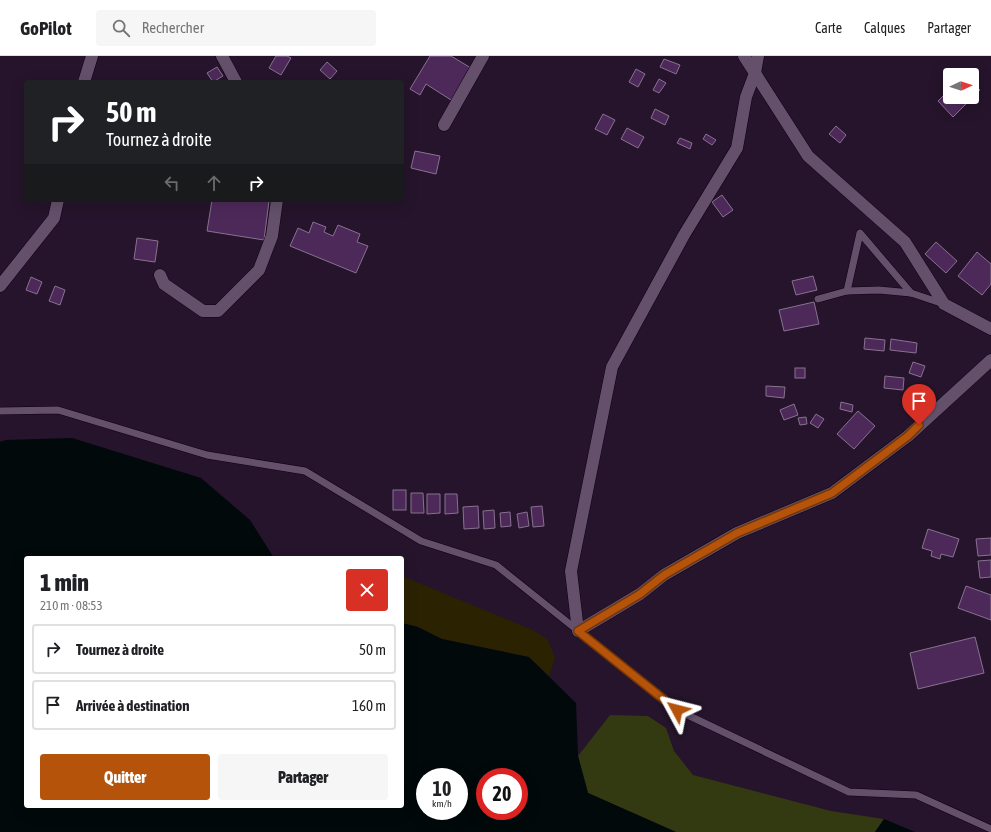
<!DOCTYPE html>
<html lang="fr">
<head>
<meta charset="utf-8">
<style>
  body { margin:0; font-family:"Asap Condensed",sans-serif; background:#f6f6f6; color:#202124; height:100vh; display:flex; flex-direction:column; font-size:15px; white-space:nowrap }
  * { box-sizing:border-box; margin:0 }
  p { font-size:13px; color:#757577 }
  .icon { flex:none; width:22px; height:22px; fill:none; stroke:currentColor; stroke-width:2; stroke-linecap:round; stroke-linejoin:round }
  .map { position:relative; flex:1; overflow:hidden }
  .details { position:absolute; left:24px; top:500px; width:380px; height:252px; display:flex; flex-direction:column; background:#fff; border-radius:4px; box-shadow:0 4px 16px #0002 }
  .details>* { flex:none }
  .banner { position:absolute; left:24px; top:24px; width:380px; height:122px; border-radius:4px; box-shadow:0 4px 16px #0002; background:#202124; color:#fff; overflow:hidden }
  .needle { width:26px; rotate:86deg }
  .buttons { position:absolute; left:943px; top:12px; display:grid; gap:8px }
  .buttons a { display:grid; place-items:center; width:36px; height:36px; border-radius:4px; background:#fff; box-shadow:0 4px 16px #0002; font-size:20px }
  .speed { position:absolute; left:416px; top:712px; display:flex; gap:8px; font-size:20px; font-weight:700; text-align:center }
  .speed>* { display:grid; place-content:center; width:52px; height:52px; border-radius:50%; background:#fff; box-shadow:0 4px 16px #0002; line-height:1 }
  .speed small { font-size:10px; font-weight:400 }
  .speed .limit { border:6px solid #d22; background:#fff; color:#111 }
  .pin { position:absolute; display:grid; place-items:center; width:34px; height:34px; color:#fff; margin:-41px -17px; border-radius:50% 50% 50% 0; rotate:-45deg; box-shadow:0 0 4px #0007 }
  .pin .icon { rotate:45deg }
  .me { position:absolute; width:44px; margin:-22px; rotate:308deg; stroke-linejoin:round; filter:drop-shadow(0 0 3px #0008) }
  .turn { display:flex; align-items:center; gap:14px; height:84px; padding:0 16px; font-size:18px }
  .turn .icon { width:52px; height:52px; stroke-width:2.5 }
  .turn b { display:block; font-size:28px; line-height:34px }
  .lanes { display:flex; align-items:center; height:38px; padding:0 16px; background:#0003; justify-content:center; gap:20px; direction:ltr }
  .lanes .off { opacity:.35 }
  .round { display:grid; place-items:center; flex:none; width:42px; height:42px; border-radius:4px; background:#f6f6f6 }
  .overview { display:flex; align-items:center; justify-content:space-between; height:68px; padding:0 16px }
  h1 { font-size:24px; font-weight:800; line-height:30px }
  .primary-button { display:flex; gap:8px; margin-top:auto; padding:8px 16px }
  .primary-button a { flex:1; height:46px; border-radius:4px; background:#b45309; color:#fff; font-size:16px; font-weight:800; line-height:46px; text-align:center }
  .primary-button a+a { background:#f6f6f6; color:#202124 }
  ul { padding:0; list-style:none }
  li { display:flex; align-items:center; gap:12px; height:50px; margin:0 8px 6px; padding:0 8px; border:2px solid #e0e0e0; border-radius:4px }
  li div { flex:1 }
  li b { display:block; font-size:15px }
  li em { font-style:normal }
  header { display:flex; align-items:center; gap:24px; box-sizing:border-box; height:56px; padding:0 20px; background:#fff; border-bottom:1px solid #e0e0e0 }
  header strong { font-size:19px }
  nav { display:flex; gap:22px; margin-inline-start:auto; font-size:14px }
  .search { width:280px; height:36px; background:#f6f6f6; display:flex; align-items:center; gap:10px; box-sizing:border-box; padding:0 14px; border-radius:4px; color:#757577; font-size:15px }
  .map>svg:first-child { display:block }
</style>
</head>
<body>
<header>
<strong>GoPilot</strong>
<div class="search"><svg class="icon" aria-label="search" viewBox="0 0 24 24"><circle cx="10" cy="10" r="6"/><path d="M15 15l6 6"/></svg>Rechercher</div>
<nav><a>Carte</a><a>Calques</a><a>Partager</a></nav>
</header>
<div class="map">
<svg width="991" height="776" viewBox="0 0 991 776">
  <rect width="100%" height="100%" fill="#25142b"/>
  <polygon fill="#333911" points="610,659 648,660 666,672 674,695 693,719 831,755 884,763 875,776 676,776 588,737 578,700"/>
  <polygon fill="#2b2202" points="402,520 533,574 548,584 555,602 549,621 529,601 442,583 418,571 402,567"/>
  <g fill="#01090b" fill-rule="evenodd">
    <path d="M72,382l129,40 49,42 24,38h-248v248h376v-183l16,4 24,12 87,18 47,46 2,53 10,37 88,39h-676v-390l6,-2zM425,721h34v34h-34zM485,721h34v34h-34z"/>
    <polygon points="884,763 915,776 875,776"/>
  </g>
  <g fill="#4d295a" stroke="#87728f">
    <polygon points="276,0 287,0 291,2 281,19 269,12"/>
    <polygon points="430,0 451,0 471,12 451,44 426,28 420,39 410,33"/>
    <polygon points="664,3 680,9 676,18 660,11"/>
    <polygon points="327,6 337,15 330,23 320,14"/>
    <polygon points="217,11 223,20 213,26 207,17"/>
    <polygon points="636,13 645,18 638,31 629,26"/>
    <polygon points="659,23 666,27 659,37 653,34"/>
    <polygon points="972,26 980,34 953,61 938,45 950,33 950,41 972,41"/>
    <polygon points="655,53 669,60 665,69 651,62"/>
    <polygon points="603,58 615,64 607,79 595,73"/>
    <polygon points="836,70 846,79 840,87 829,78"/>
    <polygon points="627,72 644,81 638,92 621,83"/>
    <polygon points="706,78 716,84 712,89 703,83"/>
    <polygon points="680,82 692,87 690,93 677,87"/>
    <polygon points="415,95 440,100 436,118 411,112"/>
    <polygon points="722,139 733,154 723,161 712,146"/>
    <polygon points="212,144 260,144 269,145 264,184 207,175"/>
    <polygon points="313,166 326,171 324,176 333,180 338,169 360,178 357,186 368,190 356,217 290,190 298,172 309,177"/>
    <polygon points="137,182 158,185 155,206 134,203"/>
    <polygon points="936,186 957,205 946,217 925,198"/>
    <polygon points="977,196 991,208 991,228 982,239 958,220"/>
    <polygon points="813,220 817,234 796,239 792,225"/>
    <polygon points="31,221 42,226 37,238 26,234"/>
    <polygon points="55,230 65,234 60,249 49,245"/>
    <polygon points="814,246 819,268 784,275 779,254"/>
    <polygon points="865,282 885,284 884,295 864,293"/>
    <polygon points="891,283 917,287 916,297 890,294"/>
    <polygon points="913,306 925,310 921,321 909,317"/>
    <rect x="795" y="312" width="10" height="10"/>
    <polygon points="885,320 904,322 903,334 884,332"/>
    <polygon points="766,330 785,331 784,342 766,340"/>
    <polygon points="841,346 853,349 852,356 840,353"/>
    <polygon points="794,348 798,359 784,364 780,354"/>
    <polygon points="858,355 875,370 854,393 837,378"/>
    <polygon points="816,358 824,363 818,372 810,367"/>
    <polygon points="806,361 807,368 800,369 798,362"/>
    <rect x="393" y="434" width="13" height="20"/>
    <polygon points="411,437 423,437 424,457 411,457"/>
    <polygon points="427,438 440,438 440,457 427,458"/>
    <polygon points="445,438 457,438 458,457 445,458"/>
    <polygon points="478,450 479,472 464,473 463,451"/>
    <polygon points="542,450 544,470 533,471 531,451"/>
    <polygon points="494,454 495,472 484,473 483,455"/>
    <polygon points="510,456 511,470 501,471 500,457"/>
    <polygon points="527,456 529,470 519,472 517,458"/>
    <polygon points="928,473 959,483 953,501 941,498 940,503 931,500 932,495 922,492"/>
    <polygon points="991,482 991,499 978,500 976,483"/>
    <polygon points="991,504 991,521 980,522 978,505"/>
    <polygon points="966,530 991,539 991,564 958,552"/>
    <polygon points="975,581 984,617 918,633 910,597"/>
  </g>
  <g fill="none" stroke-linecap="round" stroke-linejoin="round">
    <defs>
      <g id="lane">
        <polyline points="847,235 860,177 911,237"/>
        <polyline points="818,243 847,235 879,234 911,237 944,248"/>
        <polyline points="0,355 58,354 207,399 305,415 421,485 496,509 677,654 849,736 916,739 991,773"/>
      </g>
      <g id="street">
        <polyline points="222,0 236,26"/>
        <polyline points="744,0 808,100 905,186 944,248 991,273"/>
        <polyline points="758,0 755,17 746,41 737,92 684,179 612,311 571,515 578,575 640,538 664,519 737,477 832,437 908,380 991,304"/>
        <polyline points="84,26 92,0"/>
        <polyline points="444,69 483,0"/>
        <polyline points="160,219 164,228 203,255 218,255 259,214 272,180 277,144"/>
        <polyline points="0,230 54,162 58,144"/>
      </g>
    </defs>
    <use href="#lane" stroke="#0e0113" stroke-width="8"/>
    <use href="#street" stroke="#0e0113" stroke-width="13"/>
    <use href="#lane" stroke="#64506b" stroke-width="7"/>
    <use href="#street" stroke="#64506b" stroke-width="12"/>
  </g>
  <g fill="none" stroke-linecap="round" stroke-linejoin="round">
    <defs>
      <polyline id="route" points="677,654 578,575 640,538 664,519 737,477 832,437 908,380 919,369"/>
    </defs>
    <use href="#route" stroke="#753606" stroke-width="10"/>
    <use href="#route" stroke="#b45309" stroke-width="7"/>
  </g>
</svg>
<div class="buttons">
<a><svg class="needle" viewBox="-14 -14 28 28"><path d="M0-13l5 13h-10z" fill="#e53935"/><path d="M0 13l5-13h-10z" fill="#757577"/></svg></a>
</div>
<div class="speed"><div>10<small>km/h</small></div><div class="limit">20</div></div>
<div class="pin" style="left:919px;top:369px;background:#d93025"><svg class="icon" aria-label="arrive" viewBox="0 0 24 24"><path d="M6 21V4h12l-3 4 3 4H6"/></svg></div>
<svg class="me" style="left:677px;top:654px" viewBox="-20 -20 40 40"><path d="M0-17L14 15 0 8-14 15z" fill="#b45309" stroke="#fff" stroke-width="4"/></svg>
<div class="banner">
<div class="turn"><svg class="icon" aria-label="right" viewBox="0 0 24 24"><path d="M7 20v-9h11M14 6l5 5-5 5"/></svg><div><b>50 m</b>Tournez à droite</div></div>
<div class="lanes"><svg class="icon off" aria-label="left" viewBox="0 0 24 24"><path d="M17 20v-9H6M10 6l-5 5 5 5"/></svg><svg class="icon off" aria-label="ahead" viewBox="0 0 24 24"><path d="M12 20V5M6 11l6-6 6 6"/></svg><svg class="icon" aria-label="right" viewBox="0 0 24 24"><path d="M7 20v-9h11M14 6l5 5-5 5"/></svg></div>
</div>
<section class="details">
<div class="overview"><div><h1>1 min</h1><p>210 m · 08:53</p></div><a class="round" style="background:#d93025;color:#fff"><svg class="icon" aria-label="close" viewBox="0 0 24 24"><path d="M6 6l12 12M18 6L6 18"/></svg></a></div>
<ul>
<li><svg class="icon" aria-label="right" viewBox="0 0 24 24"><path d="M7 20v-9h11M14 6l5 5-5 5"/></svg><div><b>Tournez à droite</b></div><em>50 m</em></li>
<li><svg class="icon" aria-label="arrive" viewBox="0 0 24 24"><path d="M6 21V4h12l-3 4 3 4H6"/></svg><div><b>Arrivée à destination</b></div><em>160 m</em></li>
</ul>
<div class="primary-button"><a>Quitter</a><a>Partager</a></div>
</section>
</div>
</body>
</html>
